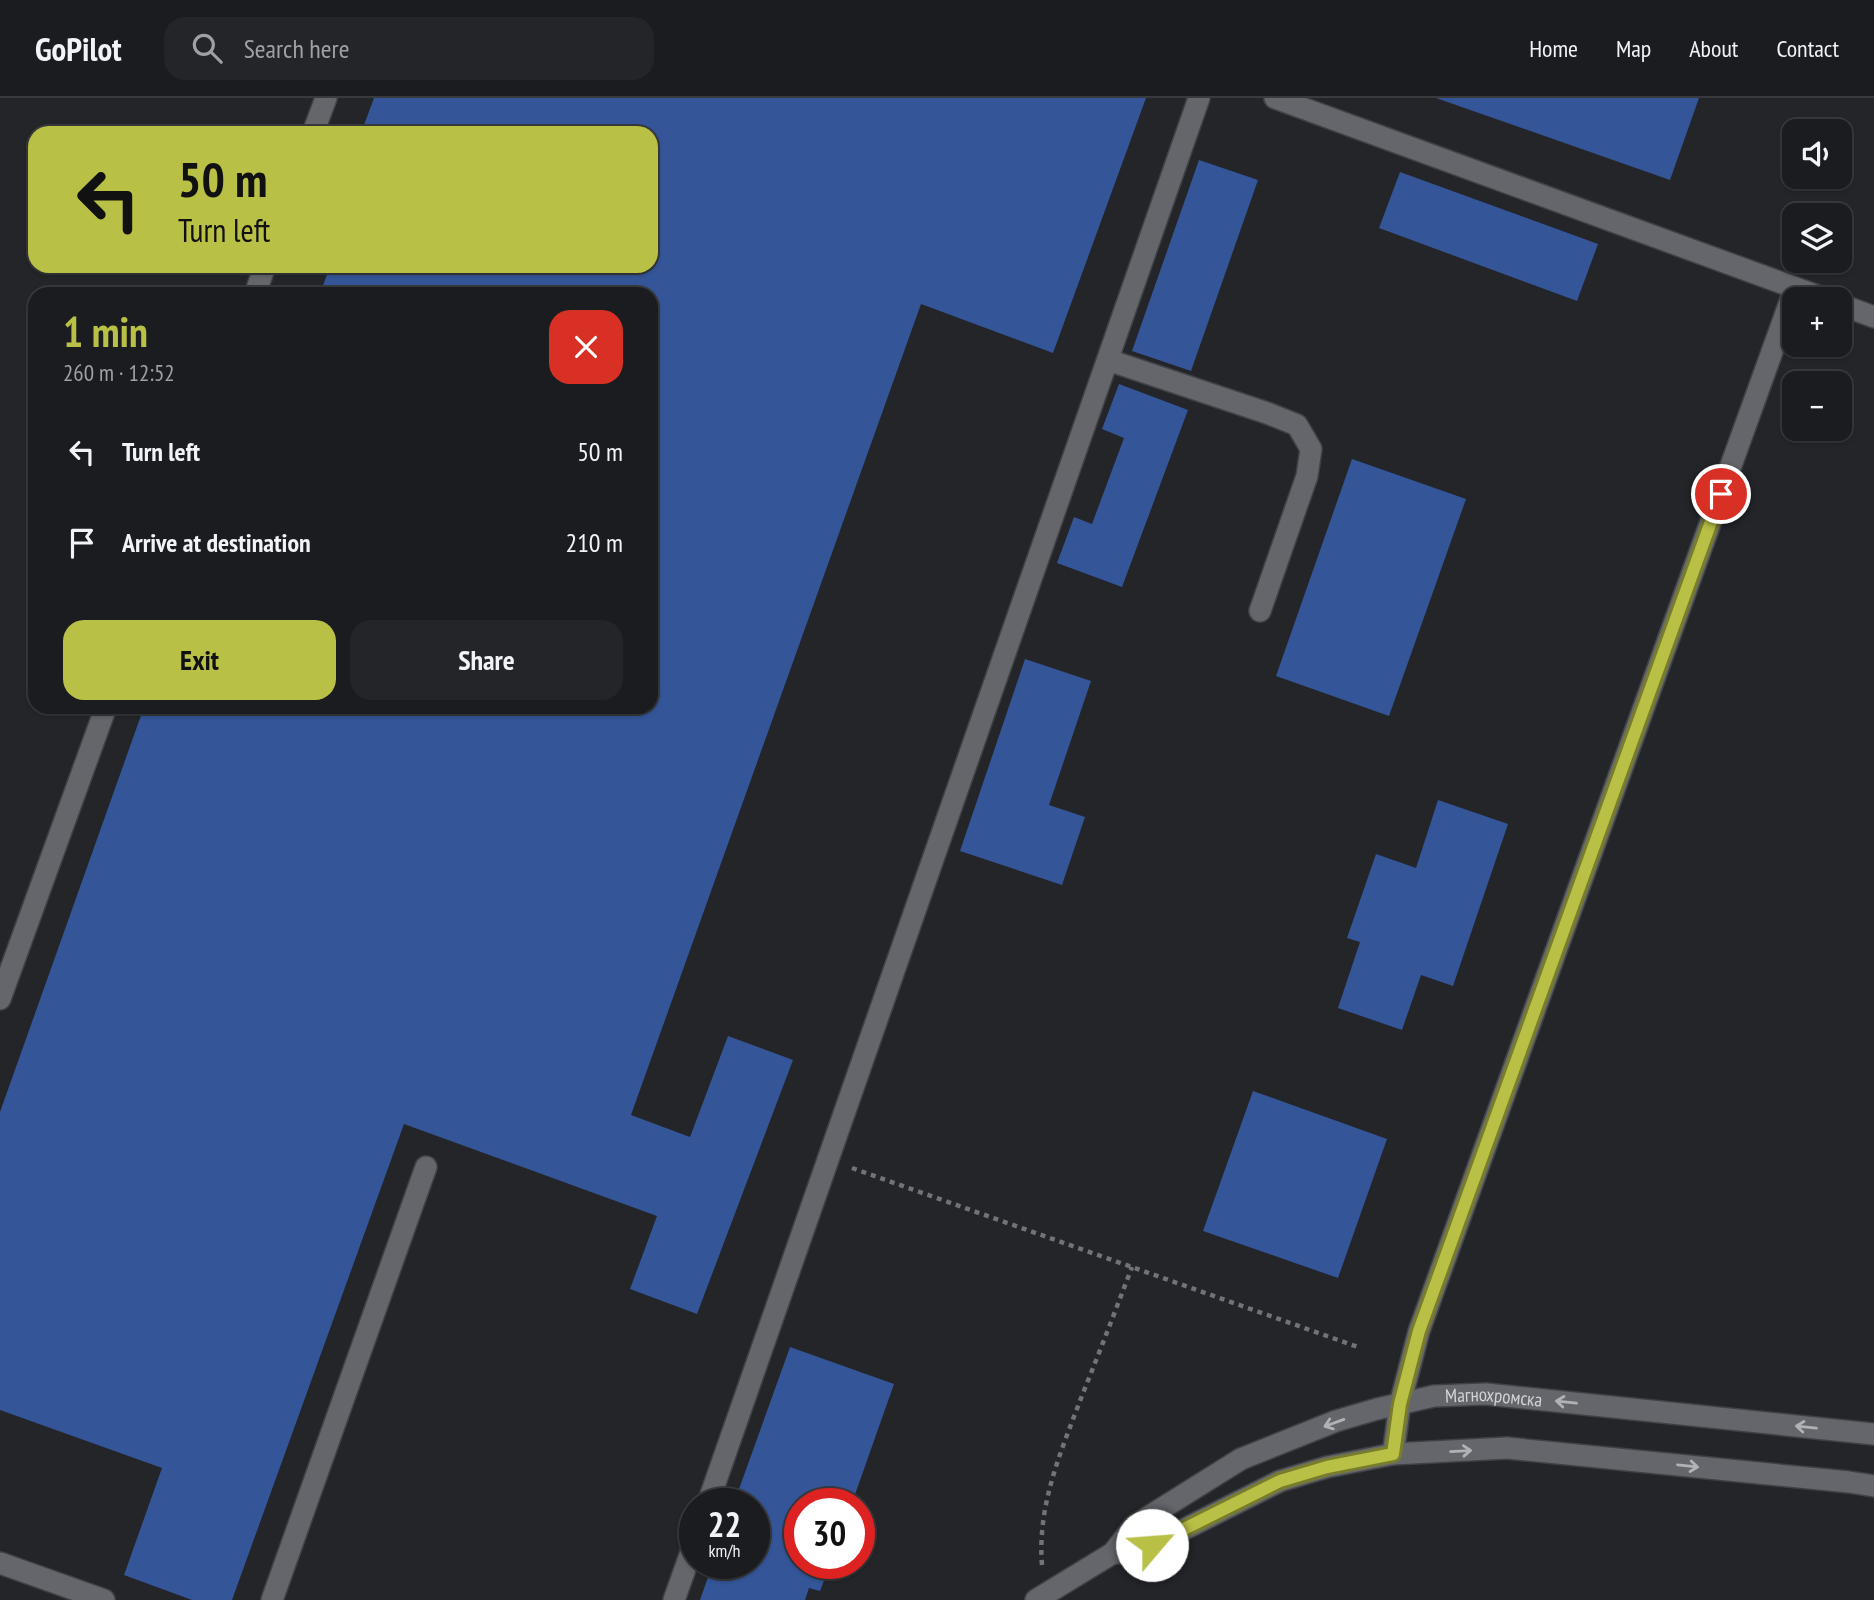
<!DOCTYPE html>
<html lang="en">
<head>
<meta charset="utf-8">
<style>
  body { margin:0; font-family:"PT Sans Narrow",sans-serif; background:#232528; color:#f1f3f6; height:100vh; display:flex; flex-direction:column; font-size:26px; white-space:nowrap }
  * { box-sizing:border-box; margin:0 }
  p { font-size:23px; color:#9fa1a4 }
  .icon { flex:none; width:38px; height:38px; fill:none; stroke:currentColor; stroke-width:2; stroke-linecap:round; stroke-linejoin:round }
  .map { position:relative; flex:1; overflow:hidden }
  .side { position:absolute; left:28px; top:189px; width:630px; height:427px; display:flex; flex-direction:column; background:#1a1c1f; border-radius:21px; box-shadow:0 2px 5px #0004,0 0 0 2px #383a3d }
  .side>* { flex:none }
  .hud { position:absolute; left:28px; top:28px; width:630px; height:147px; border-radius:21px; box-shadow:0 2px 5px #0004,0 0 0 2px #383a3d; background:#b9c046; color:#111; overflow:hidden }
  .tools { position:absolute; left:1782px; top:21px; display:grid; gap:14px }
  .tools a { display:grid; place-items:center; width:70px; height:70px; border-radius:14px; background:#1a1c1f; box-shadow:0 2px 5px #0004,0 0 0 2px #383a3d; font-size:35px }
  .speed { position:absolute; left:679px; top:1390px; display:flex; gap:14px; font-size:35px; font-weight:700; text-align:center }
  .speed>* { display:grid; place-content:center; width:91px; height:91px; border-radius:50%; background:#1a1c1f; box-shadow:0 2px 5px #0004,0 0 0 2px #383a3d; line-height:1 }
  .speed small { font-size:18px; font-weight:400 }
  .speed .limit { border:10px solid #d22; background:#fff; color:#111 }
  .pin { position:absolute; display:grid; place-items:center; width:60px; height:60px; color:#fff; margin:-30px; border:4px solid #fff; border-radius:50%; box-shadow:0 2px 7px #0007 }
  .me { position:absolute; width:77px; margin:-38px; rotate:63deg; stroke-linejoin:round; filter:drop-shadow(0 0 5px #0008) }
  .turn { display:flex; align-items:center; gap:24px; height:147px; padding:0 35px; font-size:32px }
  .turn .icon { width:91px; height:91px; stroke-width:2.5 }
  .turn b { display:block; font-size:49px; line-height:60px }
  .round { display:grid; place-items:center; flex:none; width:74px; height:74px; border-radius:21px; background:#232528 }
  .overview { display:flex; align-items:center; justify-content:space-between; height:119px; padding:0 35px }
  h1 { font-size:42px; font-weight:800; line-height:52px; color:#b9c046 }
  .cta { display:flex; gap:14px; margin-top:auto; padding:14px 35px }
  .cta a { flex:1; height:80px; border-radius:21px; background:#b9c046; color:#111; font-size:28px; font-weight:800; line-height:80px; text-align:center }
  .cta a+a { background:#232528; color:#f1f3f6 }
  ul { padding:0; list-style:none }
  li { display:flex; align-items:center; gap:21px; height:91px; padding:0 35px }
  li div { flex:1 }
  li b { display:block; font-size:26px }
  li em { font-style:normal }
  header { display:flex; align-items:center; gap:42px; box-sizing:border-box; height:98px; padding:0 35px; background:#1a1c1f; border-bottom:2px solid #383a3d }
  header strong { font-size:33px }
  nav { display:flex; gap:38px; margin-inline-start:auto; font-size:24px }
  .search { width:490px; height:63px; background:#232528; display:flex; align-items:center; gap:18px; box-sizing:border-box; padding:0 24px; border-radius:21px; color:#9fa1a4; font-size:26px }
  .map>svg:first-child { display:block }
</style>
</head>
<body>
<header>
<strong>GoPilot</strong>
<div class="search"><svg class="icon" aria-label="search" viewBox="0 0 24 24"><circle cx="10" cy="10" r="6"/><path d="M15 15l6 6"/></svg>Search here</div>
<nav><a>Home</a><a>Map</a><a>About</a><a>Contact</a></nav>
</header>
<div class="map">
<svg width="1874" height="1502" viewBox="0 0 1874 1502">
  <rect width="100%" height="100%" fill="#232529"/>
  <g fill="#345598">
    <polygon points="374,0 1146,0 1053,255 921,206 631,1017 690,1039 728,938 793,962 697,1216 630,1191 657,1118 404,1026 232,1502 192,1502 124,1477 162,1370 0,1312 0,1014 144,609 651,609 651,196 320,196 330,168 651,168 651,35 361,35"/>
    <polygon points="1436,0 1699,0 1670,82"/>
    <polygon points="1199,62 1258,82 1191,273 1132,253"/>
    <polygon points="1400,74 1598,146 1577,203 1379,130"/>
    <polygon points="1119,286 1188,312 1122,489 1057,465 1074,419 1092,426 1124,340 1102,331"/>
    <polygon points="1352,361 1466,401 1389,618 1276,578"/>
    <polygon points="1025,561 1091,583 1049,707 1085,719 1062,787 960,753"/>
    <polygon points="1438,702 1508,726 1453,888 1421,877 1402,932 1338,910 1360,844 1347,840 1376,756 1416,770"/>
    <polygon points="1253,993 1387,1041 1338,1180 1203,1133"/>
    <polygon points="790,1249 894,1286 852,1405 800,1405 800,1465 831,1465 820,1493 809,1490 805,1502 700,1502 713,1465 754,1465 754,1405 734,1405"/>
  </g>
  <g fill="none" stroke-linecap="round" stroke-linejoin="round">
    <defs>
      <g id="minor">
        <polyline points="1275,0 1826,201"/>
        <polyline points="313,35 326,0"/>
        <polyline points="255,196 265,168"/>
        <polyline points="1839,206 1874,219"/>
        <polyline points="1108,262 1267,315 1297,327 1311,351 1307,378 1260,513"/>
        <polyline points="0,901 106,609"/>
        <polyline points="1393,1356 1400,1306 1419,1233 1795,190"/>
        <polyline points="708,1405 1199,0"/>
        <polyline points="1113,1455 1137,1455 1280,1383 1327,1369 1393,1356 1507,1350 1849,1384 1874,1388"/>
        <polyline points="0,1465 104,1502"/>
        <polyline points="272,1502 426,1069"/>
        <polyline points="674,1502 695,1443"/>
        <path id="s1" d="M1036,1502l77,-47 21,-27 107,-67 95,-38 41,-12 57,-13 52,-2 388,40"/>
      </g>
    </defs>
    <use href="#minor" stroke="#3f4145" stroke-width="24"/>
    <g stroke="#717376" stroke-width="4.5" stroke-dasharray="5 5" stroke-linecap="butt">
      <polyline points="852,1070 1358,1249"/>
      <path d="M1042,1467c-5,-61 20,-116 41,-172 17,-42 33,-84 49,-126"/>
    </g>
    <use href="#minor" stroke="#64666b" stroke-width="21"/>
  </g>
  <defs><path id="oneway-shaft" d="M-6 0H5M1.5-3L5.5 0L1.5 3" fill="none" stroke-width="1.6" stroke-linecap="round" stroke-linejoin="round" transform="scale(1.75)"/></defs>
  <g stroke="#b0b2b5">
    <use href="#oneway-shaft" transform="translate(1566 1304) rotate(-174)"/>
    <use href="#oneway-shaft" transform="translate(1334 1325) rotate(160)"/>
    <use href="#oneway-shaft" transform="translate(1806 1329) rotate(-174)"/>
    <use href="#oneway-shaft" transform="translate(1461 1353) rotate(-3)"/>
    <use href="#oneway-shaft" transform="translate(1688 1368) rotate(6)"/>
  </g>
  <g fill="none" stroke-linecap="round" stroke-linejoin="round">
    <defs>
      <polyline id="route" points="1152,1447 1280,1383 1327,1369 1393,1356 1400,1306 1419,1233 1721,396"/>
    </defs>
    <use href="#route" stroke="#787d2e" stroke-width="18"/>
    <use href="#route" stroke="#b9c046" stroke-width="12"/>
  </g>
  <g text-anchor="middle" stroke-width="7" stroke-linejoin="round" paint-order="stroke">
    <g font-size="19" fill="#d1d3d5" stroke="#232529">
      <text dy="7" stroke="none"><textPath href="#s1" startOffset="514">Магнохромска</textPath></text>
    </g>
  </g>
</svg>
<div class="tools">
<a><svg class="icon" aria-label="sound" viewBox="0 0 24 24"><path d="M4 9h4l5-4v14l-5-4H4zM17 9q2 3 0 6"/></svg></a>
<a><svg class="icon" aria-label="layers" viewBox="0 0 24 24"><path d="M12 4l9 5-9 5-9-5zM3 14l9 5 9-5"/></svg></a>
<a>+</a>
<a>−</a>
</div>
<div class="speed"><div>22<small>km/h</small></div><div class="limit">30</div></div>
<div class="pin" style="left:1721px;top:396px;background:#d93025"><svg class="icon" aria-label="arrive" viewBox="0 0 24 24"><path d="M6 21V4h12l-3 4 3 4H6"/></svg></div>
<svg class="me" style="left:1152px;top:1447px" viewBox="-20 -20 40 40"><circle r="19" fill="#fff"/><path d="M0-13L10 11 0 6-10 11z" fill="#b9c046"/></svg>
<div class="hud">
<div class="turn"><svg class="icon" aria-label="left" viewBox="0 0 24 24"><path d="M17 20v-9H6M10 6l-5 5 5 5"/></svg><div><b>50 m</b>Turn left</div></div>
</div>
<section class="side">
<div class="overview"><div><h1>1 min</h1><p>260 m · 12:52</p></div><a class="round" style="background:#d93025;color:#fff"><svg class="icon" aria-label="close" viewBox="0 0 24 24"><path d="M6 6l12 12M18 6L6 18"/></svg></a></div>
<ul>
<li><svg class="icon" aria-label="left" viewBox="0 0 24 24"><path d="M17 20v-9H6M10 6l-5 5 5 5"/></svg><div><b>Turn left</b></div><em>50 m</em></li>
<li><svg class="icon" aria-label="arrive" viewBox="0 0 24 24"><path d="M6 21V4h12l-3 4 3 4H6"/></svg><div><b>Arrive at destination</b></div><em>210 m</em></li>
</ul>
<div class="cta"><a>Exit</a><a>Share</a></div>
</section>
</div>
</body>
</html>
